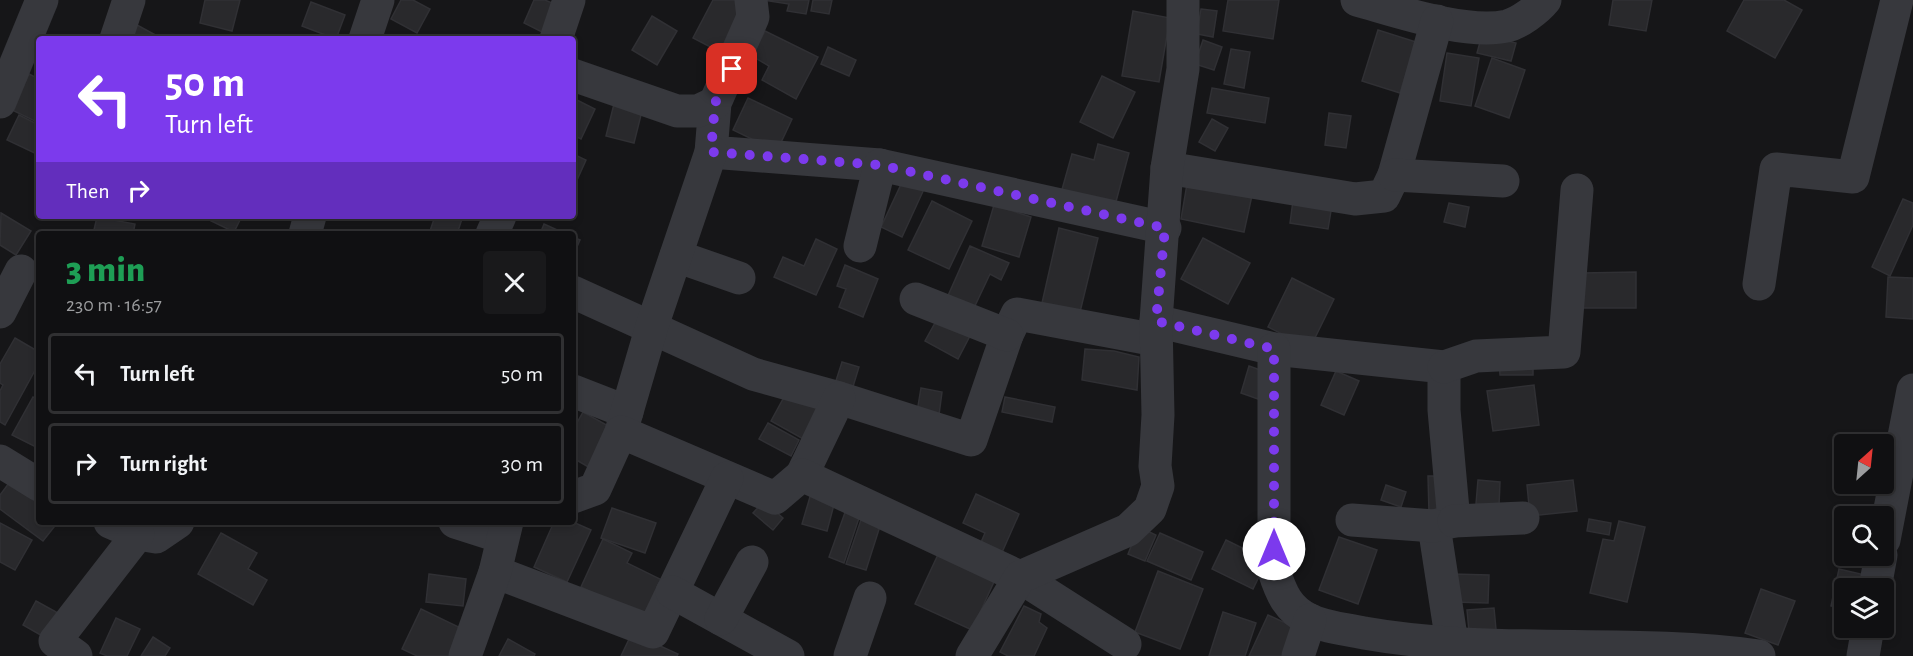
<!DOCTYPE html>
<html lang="en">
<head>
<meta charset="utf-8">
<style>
  body { margin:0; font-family:"Alegreya Sans",sans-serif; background:#19191b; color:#f1f3f6; height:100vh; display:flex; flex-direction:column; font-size:22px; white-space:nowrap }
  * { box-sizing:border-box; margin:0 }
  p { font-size:20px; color:#9c9d9f }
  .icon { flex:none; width:33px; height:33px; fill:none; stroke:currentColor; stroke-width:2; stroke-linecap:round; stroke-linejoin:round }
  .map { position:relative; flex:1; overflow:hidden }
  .details { position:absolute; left:36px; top:231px; width:540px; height:294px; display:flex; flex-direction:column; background:#101012; border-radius:6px; box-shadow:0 3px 9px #0003,0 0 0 2px #303032 }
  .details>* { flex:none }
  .guide { position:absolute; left:36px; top:36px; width:540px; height:183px; border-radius:6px; box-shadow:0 3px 9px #0003,0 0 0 2px #303032; background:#7c3aed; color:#fff; overflow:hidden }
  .needle { width:39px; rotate:27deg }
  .fabs { position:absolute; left:1834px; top:434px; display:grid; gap:12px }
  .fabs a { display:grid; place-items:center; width:60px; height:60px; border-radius:6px; background:#101012; box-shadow:0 3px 9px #0003,0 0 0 2px #303032; font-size:30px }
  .pin { position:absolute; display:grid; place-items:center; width:51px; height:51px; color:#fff; margin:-26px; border-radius:12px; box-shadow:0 3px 9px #0006 }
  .me { position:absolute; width:66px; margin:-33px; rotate:0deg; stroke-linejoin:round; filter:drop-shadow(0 0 4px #0008) }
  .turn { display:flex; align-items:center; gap:21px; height:126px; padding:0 30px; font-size:27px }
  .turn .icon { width:78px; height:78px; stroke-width:2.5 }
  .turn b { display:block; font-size:42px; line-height:51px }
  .then { display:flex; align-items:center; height:57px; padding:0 30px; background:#0003; gap:12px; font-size:22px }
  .round { display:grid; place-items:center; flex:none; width:63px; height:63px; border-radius:6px; background:#19191b }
  .headline { display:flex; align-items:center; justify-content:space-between; height:102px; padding:0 30px }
  h1 { font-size:36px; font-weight:800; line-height:45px; color:#1e9e55 }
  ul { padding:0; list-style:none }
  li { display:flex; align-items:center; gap:18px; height:81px; margin:0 12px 9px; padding:0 18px; border:3px solid #303032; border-radius:6px }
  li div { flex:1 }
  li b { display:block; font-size:22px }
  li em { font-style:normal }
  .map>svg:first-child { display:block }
</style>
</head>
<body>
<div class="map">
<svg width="1913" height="656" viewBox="0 0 1913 656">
  <rect width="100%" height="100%" fill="#161618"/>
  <g fill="#29292c" stroke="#303034" stroke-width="1.5">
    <polygon points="205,0 240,0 232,31 200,23"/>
    <polygon points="401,0 413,0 430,9 417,33 391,19"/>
    <polygon points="534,0 545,0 559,6 546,34 524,23"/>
    <polygon points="713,0 741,0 747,3 720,52 693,38"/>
    <polygon points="763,0 809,0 806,14 787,11 789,4"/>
    <polygon points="813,0 832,0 829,14 811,11"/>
    <polygon points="1228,0 1279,0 1273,39 1223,31"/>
    <polygon points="1613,0 1652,0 1646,31 1609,25"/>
    <polygon points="1744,0 1784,0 1802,10 1775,58 1727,31"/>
    <polygon points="311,2 345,15 336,39 302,26"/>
    <polygon points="1201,9 1217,11 1213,37 1197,34"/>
    <polygon points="1133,11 1170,18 1159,82 1122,76"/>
    <polygon points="652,16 677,31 657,65 632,50"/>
    <polygon points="137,25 161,38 161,39 129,39"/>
    <polygon points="1378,30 1416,42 1400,93 1362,81"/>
    <polygon points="765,31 818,57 796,99 762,80 769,66 752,56"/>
    <polygon points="1482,35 1516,43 1511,61 1477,53"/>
    <polygon points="1203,40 1222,47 1214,70 1195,64"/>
    <polygon points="828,47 856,60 849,76 821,64"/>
    <polygon points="1231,49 1250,52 1244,88 1224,84"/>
    <polygon points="1447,53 1479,58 1471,106 1440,101"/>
    <polygon points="1492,58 1525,70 1509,118 1475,106"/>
    <polygon points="29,74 39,79 39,123 12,110"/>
    <polygon points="1102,76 1135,92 1113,138 1080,122"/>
    <polygon points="1212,88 1269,98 1265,123 1207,113"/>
    <polygon points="573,98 595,109 581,139 573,135"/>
    <polygon points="748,98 792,119 777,151 733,130"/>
    <polygon points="614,104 642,111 634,143 606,136"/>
    <polygon points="1329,113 1351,116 1346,148 1325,145"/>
    <polygon points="19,115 39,125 39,155 7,140"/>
    <polygon points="1212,119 1228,128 1215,151 1199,142"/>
    <polygon points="1098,144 1129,153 1114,209 1061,193 1072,154 1094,160"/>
    <polygon points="573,154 586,160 573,189"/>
    <polygon points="904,178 925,187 902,237 881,227"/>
    <polygon points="1187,184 1253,191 1244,232 1181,219"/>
    <polygon points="1294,193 1333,199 1328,229 1290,223"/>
    <polygon points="1903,199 1913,203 1913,225 1890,276 1872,267"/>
    <polygon points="932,201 972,221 949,269 908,250"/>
    <polygon points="1449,203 1469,207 1465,227 1444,222"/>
    <polygon points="994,205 1031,217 1019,257 982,246"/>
    <polygon points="1,213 31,231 16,255 0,245"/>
    <polygon points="209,216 242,216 234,232 207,219"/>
    <polygon points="435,216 462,219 457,234 429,234"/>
    <polygon points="97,217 135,224 133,234 93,234"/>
    <polygon points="544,224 566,234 540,234"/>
    <polygon points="1059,228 1098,238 1080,312 1042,303"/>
    <polygon points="573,237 580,240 573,256"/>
    <polygon points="1203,238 1250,263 1228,304 1181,279"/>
    <polygon points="816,239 837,249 816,295 774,277 783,257 804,266"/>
    <polygon points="970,246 1009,263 1001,280 990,274 973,310 947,298"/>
    <polygon points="845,265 878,279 863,317 839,307 846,289 837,286"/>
    <polygon points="1636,272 1636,308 1583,308 1582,273"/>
    <polygon points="1888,277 1913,278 1913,319 1886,317"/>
    <polygon points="1292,278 1334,299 1310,348 1268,327"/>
    <polygon points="940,314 972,332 958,359 925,341"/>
    <polygon points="15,338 39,352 39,363 5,425 0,422 0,391 3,385 0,383 0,364"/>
    <polygon points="1085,349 1114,351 1139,357 1137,390 1082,380"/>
    <polygon points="1499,356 1533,356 1533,375 1500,375"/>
    <polygon points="842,362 859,367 851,393 834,387"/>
    <polygon points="1249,366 1266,372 1258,399 1241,393"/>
    <polygon points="1336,371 1359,381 1344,415 1321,405"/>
    <polygon points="1534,385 1539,425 1493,431 1487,391"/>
    <polygon points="789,388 823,407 805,440 771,421"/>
    <polygon points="921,388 942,392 939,415 917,412"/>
    <polygon points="33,397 39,400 39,437 34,446 12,435"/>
    <polygon points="1005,397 1055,407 1052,422 1002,412"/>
    <polygon points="583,412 612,428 590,468 573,458 573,430"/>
    <polygon points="768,423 799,440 791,456 759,439"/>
    <polygon points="1428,476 1444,476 1445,513 1429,513"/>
    <polygon points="12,479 39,500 39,522 58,522 43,541 0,509 0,495"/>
    <polygon points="1478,480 1500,482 1499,506 1476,504"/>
    <polygon points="1573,480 1577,511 1530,516 1527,485"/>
    <polygon points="1386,485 1406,492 1401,507 1381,500"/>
    <polygon points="812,490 836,497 827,531 802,524"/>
    <polygon points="976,494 1019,514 1000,557 979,547 985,533 963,523"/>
    <polygon points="764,501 783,518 773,530 753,513"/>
    <polygon points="847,507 861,512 844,563 829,557"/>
    <polygon points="612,508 656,523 645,553 601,538"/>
    <polygon points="862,517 881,523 866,570 846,564"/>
    <polygon points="1589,519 1611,523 1609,535 1587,531"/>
    <polygon points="1619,521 1645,527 1627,602 1590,593 1603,539 1614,541"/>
    <polygon points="554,522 573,522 591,530 567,582 534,567"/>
    <polygon points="0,523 32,540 15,570 0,562"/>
    <polygon points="1139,527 1156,535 1145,561 1128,554"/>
    <polygon points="221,533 257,553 248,569 267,580 253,605 198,574"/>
    <polygon points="1160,533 1203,552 1191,580 1147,561"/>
    <polygon points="1339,537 1377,550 1358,604 1319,590"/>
    <polygon points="603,539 632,553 627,563 662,580 644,618 581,587"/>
    <polygon points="1226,540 1267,560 1253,589 1212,569"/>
    <polygon points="942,546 998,573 972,630 915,604"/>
    <polygon points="1839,569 1865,575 1862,588 1845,588 1845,609 1831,606"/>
    <polygon points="1158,571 1203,589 1180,649 1135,632"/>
    <polygon points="429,574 466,579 463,606 426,602"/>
    <polygon points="1453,574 1489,575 1488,603 1453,602"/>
    <polygon points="1761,589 1795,601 1778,645 1745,633"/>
    <polygon points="36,601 58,613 44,637 23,625"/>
    <polygon points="1024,606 1041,614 1039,622 1047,628 1034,656 1008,656 1000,652"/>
    <polygon points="1494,608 1497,640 1470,642 1467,610"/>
    <polygon points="421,609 467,631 456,656 417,656 402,649"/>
    <polygon points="1223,612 1256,623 1245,656 1209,656"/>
    <polygon points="1268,615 1301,630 1289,656 1249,656"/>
    <polygon points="116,618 140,629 127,656 107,656 100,653"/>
    <polygon points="632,633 678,654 677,656 621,656"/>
    <polygon points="153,637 170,648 165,656 141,656"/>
    <polygon points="508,639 535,654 534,656 499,656"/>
  </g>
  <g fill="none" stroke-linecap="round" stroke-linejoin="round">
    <g stroke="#37383d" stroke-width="33">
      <polyline points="751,0 753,17 715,103 711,152 880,165 1165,228"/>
      <path d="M1357,0c40,11 109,35 150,26 12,-3 30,-16 38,-26"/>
      <polyline points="116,39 129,0"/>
      <polyline points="365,39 378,0"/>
      <polyline points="556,39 569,0"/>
      <polyline points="573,75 677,111 698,111 715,103"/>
      <polyline points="0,102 42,0"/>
      <polyline points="1167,168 1355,199 1384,196 1394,175 1437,21"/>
      <polyline points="1394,175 1503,181"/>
      <polyline points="305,234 310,216"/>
      <polyline points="492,234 500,216"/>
      <polyline points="860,246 880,165"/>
      <polyline points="676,256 739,278"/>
      <polyline points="1759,284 1776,169 1853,177 1897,0"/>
      <polyline points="573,292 753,374 839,398 971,440 1007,335 1017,314 1156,340"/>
      <polyline points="916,299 1007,335"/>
      <polyline points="0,312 21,271"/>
      <polyline points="1156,321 1274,349 1444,367 1444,410 1454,521 1434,526 1454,656"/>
      <path d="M1274,349v222c7,22 14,39 36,49 16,8 37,9 54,13 129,23 264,5 395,23"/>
      <polyline points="1444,367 1476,356 1564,352 1577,190"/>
      <polyline points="573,391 627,412"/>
      <polyline points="621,432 652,326 711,152"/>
      <polyline points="0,461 39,485"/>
      <polyline points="802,475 839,398"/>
      <polyline points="573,497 595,489 621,432 775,498 802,475 1020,577 1125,644"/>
      <polyline points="1352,520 1434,526"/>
      <polyline points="1454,521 1523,518"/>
      <polyline points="110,522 138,534 156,537 178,522"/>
      <polyline points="455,522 502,537"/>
      <polyline points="1884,540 1913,390"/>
      <polyline points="495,572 653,632 727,478"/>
      <polyline points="1875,588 1881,555"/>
      <polyline points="672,592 788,656"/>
      <polyline points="721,619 752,562"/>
      <polyline points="76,656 55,641 138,534"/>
      <polyline points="465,656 495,572 507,522"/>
      <polyline points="850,656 870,598"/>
      <polyline points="972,656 1020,577 1128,530 1150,509 1158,486 1155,466 1158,415 1156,321 1167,168 1183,69 1183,0"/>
      <polyline points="1298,656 1310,620"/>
      <polyline points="1863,656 1868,627"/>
    </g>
  </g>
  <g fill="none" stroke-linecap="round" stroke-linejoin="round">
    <polyline stroke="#7c3aed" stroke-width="10" stroke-dasharray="0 18" points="732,69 715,103 711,152 880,165 1165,228 1156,321 1274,349 1274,549"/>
  </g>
</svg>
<div class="fabs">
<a><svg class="needle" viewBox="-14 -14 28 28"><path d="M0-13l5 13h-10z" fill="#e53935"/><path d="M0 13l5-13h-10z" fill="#9c9d9f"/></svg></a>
<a><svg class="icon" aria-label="search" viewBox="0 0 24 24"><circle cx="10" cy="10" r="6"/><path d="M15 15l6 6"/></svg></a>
<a><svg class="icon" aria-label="layers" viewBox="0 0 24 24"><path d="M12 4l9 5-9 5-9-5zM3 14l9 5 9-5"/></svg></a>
</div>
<div class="pin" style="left:732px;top:69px;background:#d93025"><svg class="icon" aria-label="arrive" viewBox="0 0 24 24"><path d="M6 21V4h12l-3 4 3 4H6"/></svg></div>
<svg class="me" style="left:1274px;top:549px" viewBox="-20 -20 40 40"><circle r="19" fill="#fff"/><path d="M0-13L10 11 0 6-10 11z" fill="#7c3aed"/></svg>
<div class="guide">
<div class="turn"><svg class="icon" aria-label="left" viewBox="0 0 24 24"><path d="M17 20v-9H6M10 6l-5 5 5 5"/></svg><div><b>50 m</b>Turn left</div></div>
<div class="then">Then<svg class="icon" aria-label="right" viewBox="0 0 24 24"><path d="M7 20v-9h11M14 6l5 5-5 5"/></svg></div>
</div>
<section class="details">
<div class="headline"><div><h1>3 min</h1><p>230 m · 16:57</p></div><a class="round"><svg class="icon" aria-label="close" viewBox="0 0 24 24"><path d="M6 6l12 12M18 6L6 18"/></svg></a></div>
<ul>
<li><svg class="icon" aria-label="left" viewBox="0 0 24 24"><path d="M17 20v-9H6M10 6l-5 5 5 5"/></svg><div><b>Turn left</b></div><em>50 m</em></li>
<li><svg class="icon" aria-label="right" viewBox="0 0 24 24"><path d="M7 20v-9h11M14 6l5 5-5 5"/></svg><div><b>Turn right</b></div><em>30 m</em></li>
</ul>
</section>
</div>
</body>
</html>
